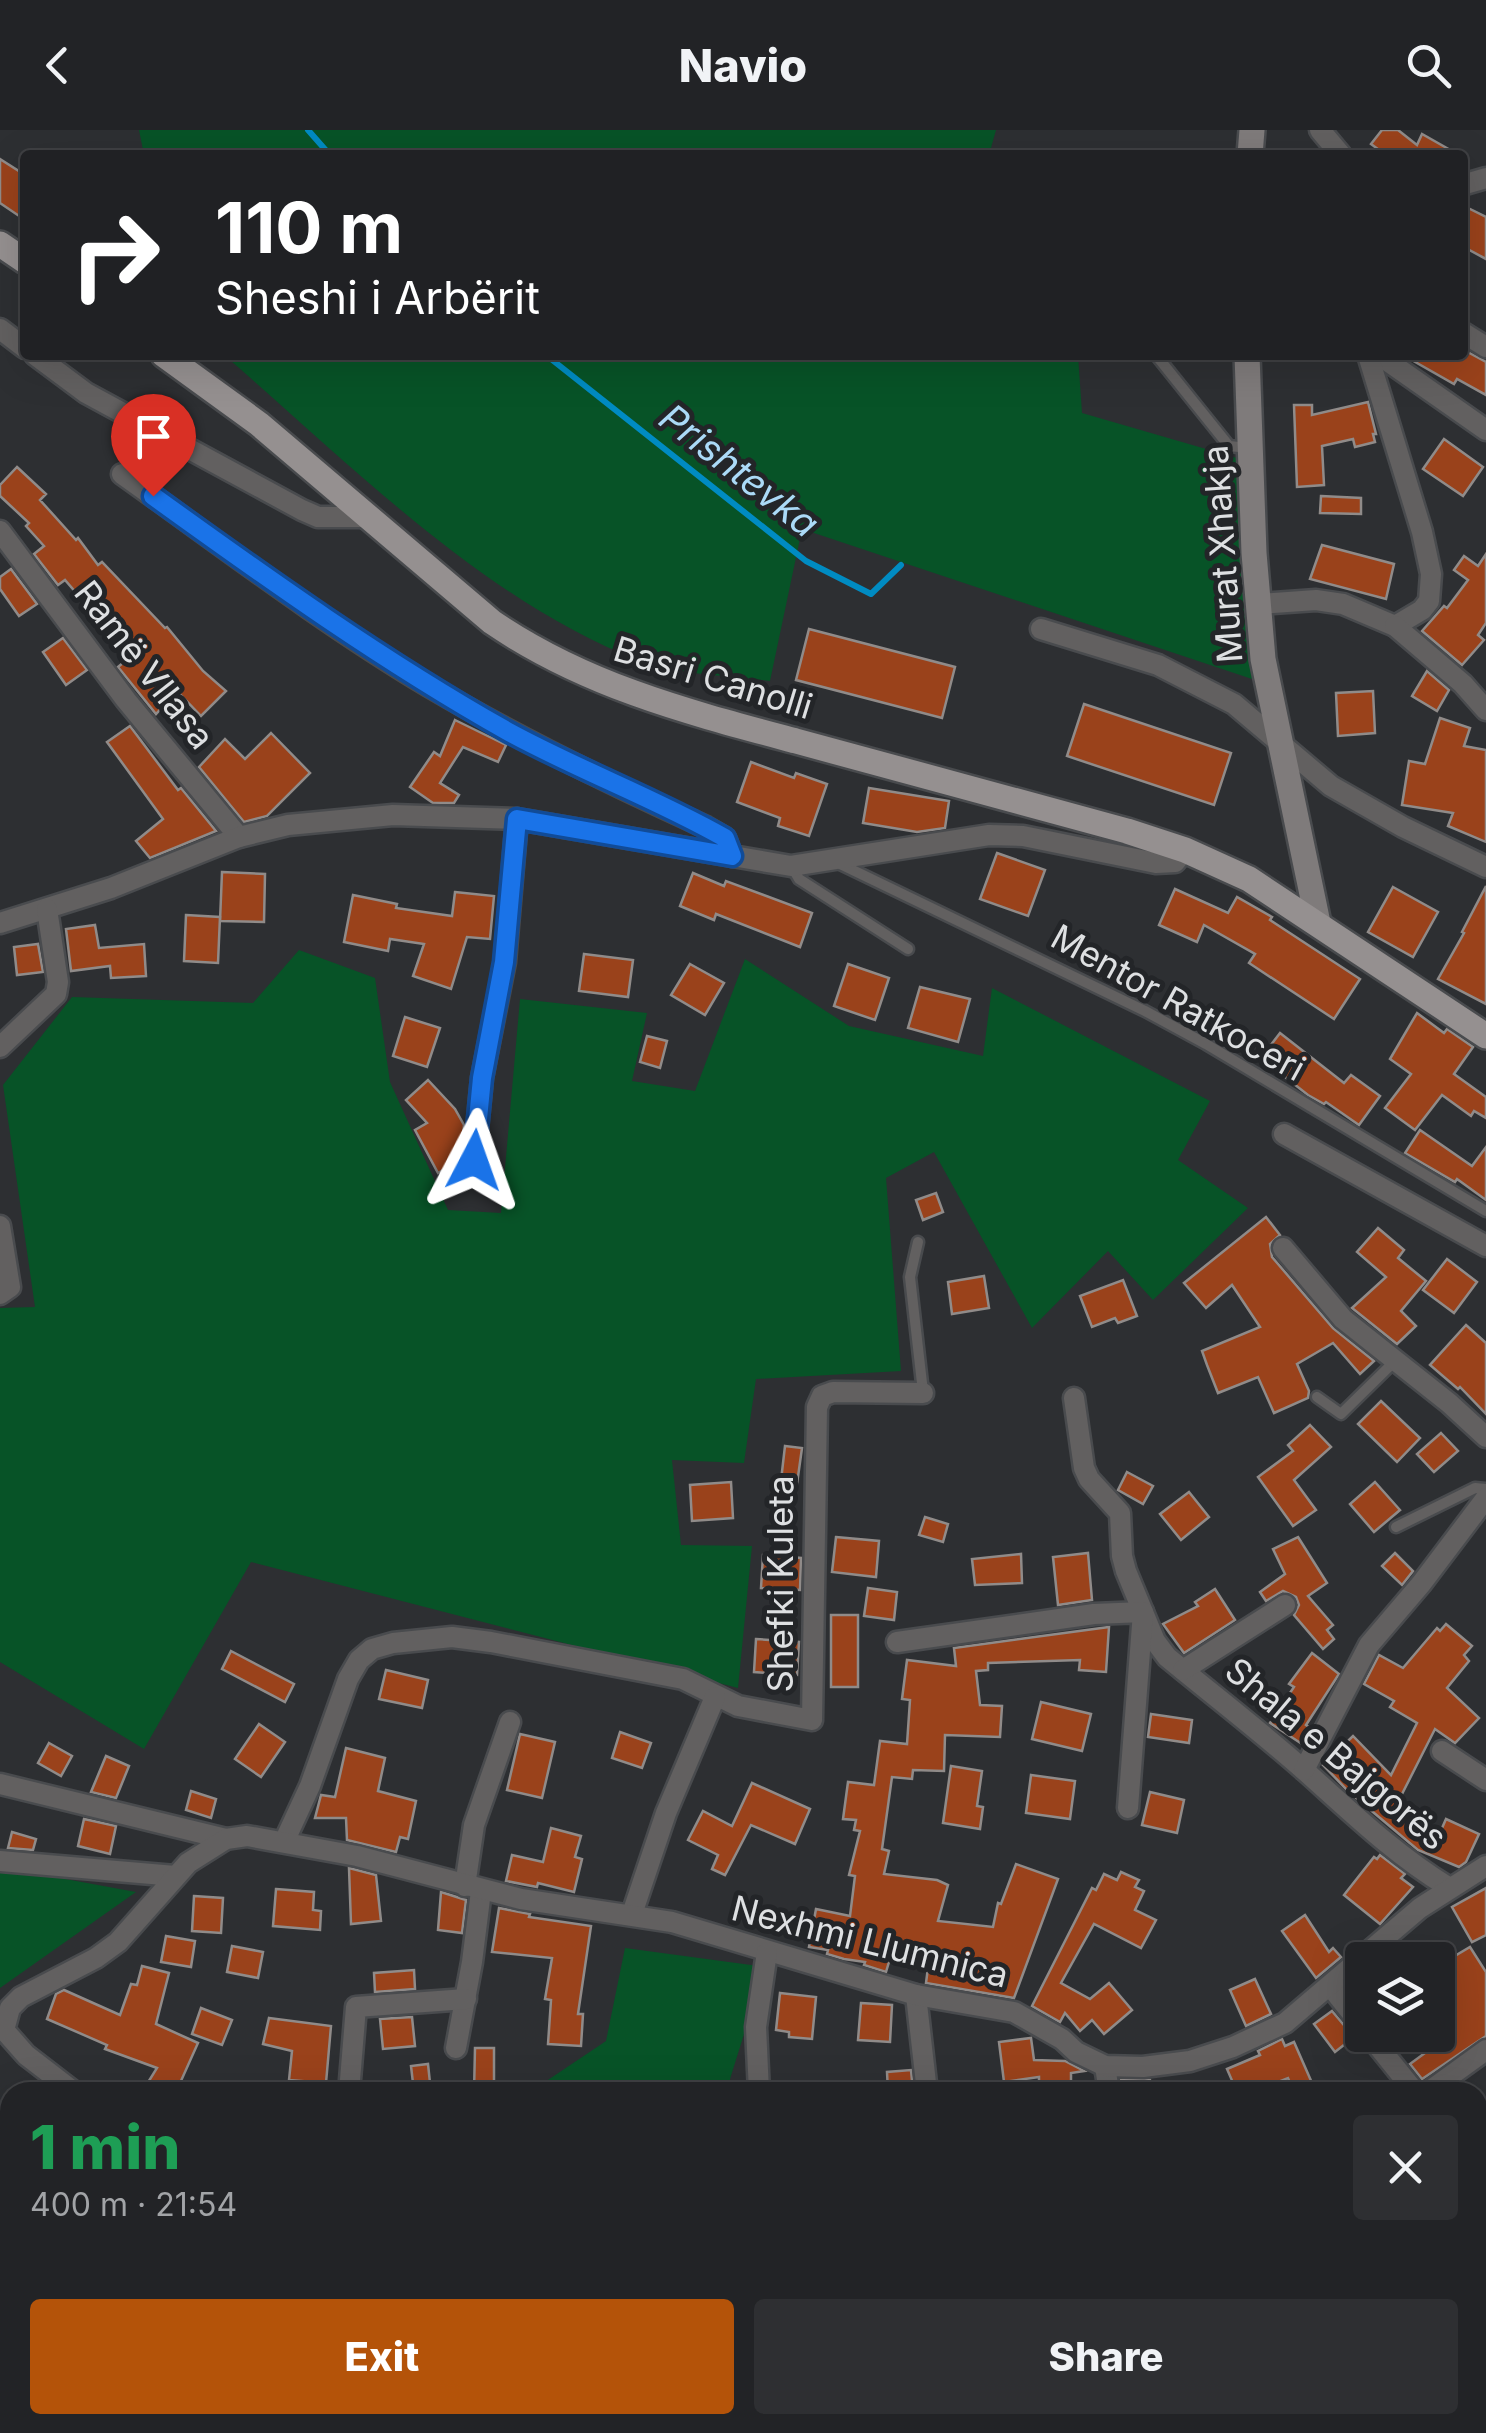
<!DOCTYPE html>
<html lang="en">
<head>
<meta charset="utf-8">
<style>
  body { margin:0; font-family:Inter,sans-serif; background:#2e2f32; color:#f1f3f6; height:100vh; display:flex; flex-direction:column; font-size:38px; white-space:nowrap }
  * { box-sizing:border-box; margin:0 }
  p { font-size:32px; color:#a2a4a7 }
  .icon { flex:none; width:55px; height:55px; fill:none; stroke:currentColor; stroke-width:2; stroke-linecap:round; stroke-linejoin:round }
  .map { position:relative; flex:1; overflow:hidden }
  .drawer { position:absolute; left:0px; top:1952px; width:1488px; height:352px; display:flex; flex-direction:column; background:#222326; border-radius:30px 30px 0 0; box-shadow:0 10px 40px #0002,0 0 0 2px #3f4043 }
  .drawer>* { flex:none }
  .hud { position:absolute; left:20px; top:20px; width:1448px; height:210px; border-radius:10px; box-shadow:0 10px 40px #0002,0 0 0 2px #3f4043; background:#202124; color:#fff; overflow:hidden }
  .tools { position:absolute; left:1345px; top:1812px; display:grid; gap:20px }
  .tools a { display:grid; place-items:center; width:110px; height:110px; border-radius:10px; background:#222326; box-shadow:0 10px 40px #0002,0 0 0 2px #3f4043; font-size:50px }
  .pin { position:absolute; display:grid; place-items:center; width:85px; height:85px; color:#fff; margin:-102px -42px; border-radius:50% 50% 50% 0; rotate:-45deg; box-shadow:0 0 10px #0007 }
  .pin .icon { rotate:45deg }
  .me { position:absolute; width:110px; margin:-55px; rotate:4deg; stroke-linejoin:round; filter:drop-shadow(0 0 8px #0008) }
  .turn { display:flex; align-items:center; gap:35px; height:210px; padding:0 30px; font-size:45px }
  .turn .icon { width:130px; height:130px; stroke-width:2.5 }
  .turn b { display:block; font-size:70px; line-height:85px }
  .round { display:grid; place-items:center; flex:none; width:105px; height:105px; border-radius:10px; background:#2e2f32 }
  .overview { display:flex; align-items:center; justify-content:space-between; height:170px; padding:0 30px }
  h1 { font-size:60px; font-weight:800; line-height:75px; color:#1e9e55 }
  .cta { display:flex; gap:20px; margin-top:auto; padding:20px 30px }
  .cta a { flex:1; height:115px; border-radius:10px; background:#b45309; color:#fff; font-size:40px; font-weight:800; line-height:115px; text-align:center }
  .cta a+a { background:#2e2f32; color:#f1f3f6 }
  header { display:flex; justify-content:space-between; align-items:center; height:130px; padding:0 30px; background:#222326; font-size:45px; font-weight:800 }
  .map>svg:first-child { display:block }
</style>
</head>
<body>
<header><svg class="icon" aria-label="back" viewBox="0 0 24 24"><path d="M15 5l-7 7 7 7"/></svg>Navio<svg class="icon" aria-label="search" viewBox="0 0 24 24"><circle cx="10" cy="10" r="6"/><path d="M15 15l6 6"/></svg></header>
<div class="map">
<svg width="1486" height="2303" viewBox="0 0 1486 2303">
  <rect width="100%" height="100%" fill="#2d2f32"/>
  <g fill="#075327">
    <polygon points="139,0 996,0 989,25 144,25"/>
    <path d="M224,225h854l4,58 162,47 14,221 -456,-152 -32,152c-34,-4 -99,-8 -128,-19 -161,-63 -289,-196 -418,-307z"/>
    <polygon points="299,820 375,848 390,952 448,1080 501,1083 520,869 647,883 632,951 695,961 745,829 849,896 983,926 992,858 1210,971 1178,1030 1248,1078 1153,1170 1108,1121 1032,1198 934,1022 886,1048 901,1241 756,1249 744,1333 672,1330 681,1415 752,1416 738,1558 251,1432 144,1619 0,1532 0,1178 35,1177 3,955 72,867 253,873"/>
    <polygon points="0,1737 136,1762 0,1858"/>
    <polygon points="625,1818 765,1837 730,1949 734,1962 530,1962 606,1911"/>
    <polygon points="673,2295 818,2295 821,2303 681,2303"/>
  </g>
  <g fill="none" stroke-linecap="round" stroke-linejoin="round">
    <g stroke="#008bc2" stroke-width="6">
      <polyline points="308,0 330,25"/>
      <polyline points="546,225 806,431 871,464 901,435"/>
    </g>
  </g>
  <g fill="#9a421b" stroke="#908b89" stroke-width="2.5">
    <polygon points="1382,0 1398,0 1417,15 1422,4 1459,25 1386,25 1371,14"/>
    <polygon points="0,29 25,45 25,90 0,73"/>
    <polygon points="1462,75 1486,87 1486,129 1462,116"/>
    <polygon points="1462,219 1486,232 1486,265 1457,249 1454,254 1403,225 1462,225"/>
    <polygon points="1368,272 1376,304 1373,304 1375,312 1355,317 1353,309 1322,316 1324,355 1297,357 1294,275 1312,275 1312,285"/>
    <polygon points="1444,309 1483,337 1463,366 1423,339"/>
    <polygon points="17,337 46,364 40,370 76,410 78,408 98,435 102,432 165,498 167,497 203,541 226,561 201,586 177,561 156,584 118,537 135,523 114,502 119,496 96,473 90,479 65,450 58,455 34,424 44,416 26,396 29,393 0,366 0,355"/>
    <polygon points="1321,366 1361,368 1361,384 1320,383"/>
    <polygon points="1322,415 1394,434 1386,469 1310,449"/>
    <polygon points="1486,424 1486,493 1478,505 1484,510 1462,535 1422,501 1444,476 1447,478 1468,450 1454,440 1464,426 1478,436"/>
    <polygon points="11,439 37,474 19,486 0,459 0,447"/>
    <polygon points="809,499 955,537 942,588 796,550"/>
    <polygon points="63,508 87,540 66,555 43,522"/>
    <polygon points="1427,541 1449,560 1437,581 1412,566"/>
    <polygon points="1373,561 1375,603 1338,606 1336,563"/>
    <polygon points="1084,574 1231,623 1214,675 1067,626"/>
    <polygon points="1440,588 1470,598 1464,616 1486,620 1486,712 1448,696 1453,683 1402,675 1409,631 1425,634"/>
    <polygon points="455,590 506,615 498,632 463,617 440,653 459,665 454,673 433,673 410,657 434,622 440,626"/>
    <polygon points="130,596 178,660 181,658 216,701 150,728 136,711 163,689 107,612"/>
    <polygon points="271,603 310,643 267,686 244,692 199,637 225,609 245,629"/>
    <polygon points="751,632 794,648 796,643 827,654 809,706 778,696 780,688 737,672"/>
    <polygon points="869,658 949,671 945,698 917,702 863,693"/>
    <polygon points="997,723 1045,740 1028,786 980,769"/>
    <polygon points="222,742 265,744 264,792 220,791"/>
    <polygon points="693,743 724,756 726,751 812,783 800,817 716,784 714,790 680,776"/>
    <polygon points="1486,756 1486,874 1438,849 1464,803 1462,802"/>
    <polygon points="1393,757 1438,782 1413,827 1368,802"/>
    <polygon points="1175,759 1228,783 1237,767 1272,787 1270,790 1360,849 1334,889 1249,833 1255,824 1204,795 1197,812 1159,795"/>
    <polygon points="455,762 494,766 490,809 467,807 451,859 413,846 424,814 390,809 388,821 344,812 353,765 397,774 396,778 452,786"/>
    <polygon points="186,785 220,787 218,833 184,831"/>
    <polygon points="95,795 99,818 144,814 146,846 111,848 110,836 71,841 66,799"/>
    <polygon points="38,814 43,842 17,845 14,817"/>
    <polygon points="584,824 633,830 628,867 579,861"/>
    <polygon points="690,834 724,853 705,885 671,865"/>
    <polygon points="848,834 889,848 875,890 834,876"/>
    <polygon points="920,857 970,869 958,912 908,898"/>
    <polygon points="1417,883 1444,903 1447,899 1473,917 1454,944 1486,967 1486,988 1474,981 1471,986 1442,965 1415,1000 1385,978 1411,944 1390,929"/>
    <polygon points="405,887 440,898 427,937 393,926"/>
    <polygon points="1280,903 1344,953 1351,945 1380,966 1359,995 1326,972 1324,974 1308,965 1261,928"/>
    <polygon points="647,906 667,911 660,938 640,932"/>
    <polygon points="428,950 455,979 464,995 460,1030 438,1043 415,1000 427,993 406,970"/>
    <polygon points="1420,1000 1472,1036 1486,1017 1486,1070 1457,1049 1455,1052 1405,1023"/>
    <polygon points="936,1063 943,1082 923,1090 916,1070"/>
    <polygon points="1266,1087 1280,1105 1270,1114 1272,1127 1333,1198 1374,1231 1360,1244 1333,1213 1297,1234 1309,1261 1308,1268 1274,1283 1258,1247 1218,1263 1207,1235 1202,1221 1260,1197 1232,1155 1206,1178 1184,1153"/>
    <polygon points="1378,1098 1404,1120 1398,1128 1426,1151 1401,1181 1416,1196 1397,1214 1352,1178 1386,1147 1357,1122"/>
    <polygon points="1447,1129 1477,1152 1454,1183 1423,1160"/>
    <polygon points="984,1146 989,1178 952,1184 948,1152"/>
    <polygon points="1123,1150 1137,1186 1118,1193 1115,1188 1092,1197 1080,1166"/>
    <polygon points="1466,1195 1486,1213 1486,1284 1460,1257 1458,1259 1430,1235"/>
    <polygon points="1381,1271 1420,1308 1397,1332 1358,1294"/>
    <polygon points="1310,1295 1331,1317 1294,1350 1316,1380 1293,1396 1258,1347 1293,1321 1288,1315"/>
    <polygon points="1441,1303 1458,1321 1434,1342 1417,1324"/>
    <polygon points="785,1316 802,1318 796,1361 780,1359"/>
    <polygon points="1127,1342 1153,1356 1143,1374 1118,1360"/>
    <polygon points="731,1352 733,1388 692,1391 690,1355"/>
    <polygon points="1375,1352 1400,1380 1374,1402 1350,1374"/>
    <polygon points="1189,1362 1209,1387 1181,1410 1160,1384"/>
    <polygon points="925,1387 948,1394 943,1412 919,1405"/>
    <polygon points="836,1407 879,1411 876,1447 832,1442"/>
    <polygon points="1298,1407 1327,1453 1308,1466 1333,1495 1327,1500 1334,1509 1323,1519 1294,1485 1299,1475 1296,1467 1283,1461 1266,1471 1260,1462 1285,1444 1273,1419"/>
    <polygon points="1088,1423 1092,1470 1058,1475 1053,1427"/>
    <polygon points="1395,1423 1413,1441 1402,1455 1382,1436"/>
    <polygon points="1021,1424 1022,1453 975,1455 972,1429"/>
    <polygon points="763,1425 801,1428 800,1460 761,1458"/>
    <polygon points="868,1458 897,1462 894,1490 864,1486"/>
    <polygon points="1215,1459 1235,1490 1184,1523 1163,1494 1198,1476 1195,1472"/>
    <rect x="831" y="1485" width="27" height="72"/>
    <polygon points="1446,1494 1472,1516 1464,1525 1469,1531 1447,1558 1479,1588 1455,1613 1435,1599 1399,1670 1439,1705 1446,1689 1479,1704 1466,1732 1459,1737 1418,1720 1348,1661 1323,1635 1353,1606 1391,1645 1417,1593 1390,1577 1394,1571 1364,1554 1379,1525 1403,1538 1437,1498 1440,1501"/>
    <polygon points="1109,1497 1106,1542 1079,1540 1080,1530 988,1533 988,1540 976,1541 980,1575 1002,1576 1000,1607 945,1605 944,1641 913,1640 912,1649 892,1647 882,1719 889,1721 884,1744 937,1750 948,1755 938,1791 993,1797 998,1773 1001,1774 1016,1734 1058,1749 1014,1868 926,1853 930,1822 895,1812 886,1842 864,1835 865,1832 844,1829 827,1824 828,1820 809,1817 816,1779 850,1786 855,1746 849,1745 860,1701 854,1700 856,1690 843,1689 848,1652 874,1655 880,1611 907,1614 910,1570 902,1569 907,1530 956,1536 954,1518"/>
    <polygon points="756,1509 799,1512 797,1545 754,1542"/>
    <polygon points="231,1521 294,1554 285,1572 222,1539"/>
    <polygon points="1312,1523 1339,1544 1306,1595 1310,1598 1302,1614 1270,1593 1294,1557 1289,1554"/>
    <polygon points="386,1540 428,1550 422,1578 379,1569"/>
    <polygon points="1041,1572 1091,1584 1082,1621 1032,1609"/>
    <polygon points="1151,1584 1192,1590 1189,1613 1148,1607"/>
    <polygon points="259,1594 285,1612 261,1647 235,1629"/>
    <polygon points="620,1602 651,1613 642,1638 612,1628"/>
    <polygon points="520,1604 555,1612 542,1668 507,1660"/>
    <polygon points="49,1613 72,1626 61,1646 38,1633"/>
    <polygon points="346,1618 385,1628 378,1661 416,1671 408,1709 400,1707 396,1722 347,1710 346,1688 315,1688 321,1665 335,1667"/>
    <polygon points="106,1626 129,1636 116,1668 91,1662"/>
    <polygon points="951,1636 982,1641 977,1676 983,1677 980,1699 943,1693"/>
    <polygon points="1031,1645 1075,1651 1070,1689 1026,1683"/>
    <polygon points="752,1653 810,1679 795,1714 751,1695 725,1745 712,1739 718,1725 688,1710 703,1681 732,1696"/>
    <polygon points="191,1661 216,1669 211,1688 186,1680"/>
    <polygon points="1150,1662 1184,1670 1177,1703 1142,1695"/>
    <polygon points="84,1689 116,1696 110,1724 78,1716"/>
    <polygon points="551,1698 581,1706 575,1727 582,1729 574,1762 538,1753 537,1757 506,1751 512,1725 543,1732"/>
    <polygon points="12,1702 36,1709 33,1720 8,1718"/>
    <polygon points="1380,1725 1405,1744 1401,1748 1413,1757 1380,1794 1344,1765 1374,1727 1377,1729"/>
    <polygon points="349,1738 376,1745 381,1791 351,1794"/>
    <polygon points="1121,1742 1139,1750 1135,1757 1144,1761 1135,1780 1156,1790 1141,1818 1094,1794 1061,1853 1090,1869 1109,1853 1132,1880 1104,1904 1092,1890 1080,1901 1065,1883 1060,1892 1032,1876 1092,1758 1096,1760 1104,1744 1117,1750"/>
    <polygon points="1486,1758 1486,1805 1472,1812 1452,1777"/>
    <polygon points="276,1759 314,1762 313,1780 321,1781 320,1800 273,1796"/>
    <polygon points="441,1762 466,1770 462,1803 438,1800"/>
    <polygon points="194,1766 223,1768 221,1803 192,1801"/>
    <polygon points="499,1778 530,1784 529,1787 591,1796 578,1884 583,1884 581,1916 548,1914 551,1870 545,1869 552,1828 492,1822"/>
    <polygon points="1305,1785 1329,1822 1333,1818 1341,1827 1316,1848 1282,1801"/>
    <polygon points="166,1806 195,1811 191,1837 161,1832"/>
    <polygon points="232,1816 263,1822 258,1848 227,1842"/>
    <polygon points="1470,1817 1486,1842 1486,1906 1422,1949 1410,1934 1440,1912 1438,1909 1455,1897 1438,1868 1438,1836"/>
    <polygon points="142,1836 169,1843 156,1894 198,1913 176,1962 142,1962 157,1938 105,1919 107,1915 47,1889 56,1864 64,1860 120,1885 131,1854 137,1855"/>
    <polygon points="414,1840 415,1859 375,1862 374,1843"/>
    <polygon points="1255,1849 1271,1884 1246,1896 1230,1860"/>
    <polygon points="780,1863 816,1867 812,1909 789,1907 789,1902 776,1900"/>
    <polygon points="861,1873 892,1875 890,1912 858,1910"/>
    <polygon points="201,1878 232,1890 222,1915 192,1904"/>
    <polygon points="1332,1881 1354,1907 1335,1922 1314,1894"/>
    <polygon points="412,1887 415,1916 383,1919 380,1889"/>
    <polygon points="269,1888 331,1896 326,1953 289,1950 292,1921 263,1914"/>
    <polygon points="1031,1908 1034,1930 1065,1931 1084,1941 1071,1943 1071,1958 1039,1957 1039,1947 1004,1952 999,1912"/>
    <polygon points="1282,1909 1285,1916 1294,1912 1312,1953 1294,1962 1288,1948 1253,1962 1237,1962 1227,1939 1260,1925 1258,1921"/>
    <polygon points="475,1918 494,1918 494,1962 474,1962"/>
    <polygon points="428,1934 431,1962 414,1962 411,1936"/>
    <polygon points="911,1940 913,1962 888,1962 887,1942"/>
    <polygon points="1121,1950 1150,1950 1153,1962 1122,1962"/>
  </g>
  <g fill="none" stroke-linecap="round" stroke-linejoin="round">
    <defs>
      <g id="lane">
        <polyline points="1156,225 1229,316 1249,318"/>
        <polyline points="836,732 1145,881 1206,914 1486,1081"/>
        <polyline points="792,737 799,749 908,819"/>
        <polyline points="918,1112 910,1147 923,1262"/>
        <polyline points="1317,1267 1341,1284 1395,1231"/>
        <polyline points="1396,1397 1475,1358 1486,1359"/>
        <polyline points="0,2012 10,2004"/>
        <polyline points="89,2295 90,2303"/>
        <polyline points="605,2301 607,2303"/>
        <polyline points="356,2303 370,2295"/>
      </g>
      <g id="street">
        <polyline points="1320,0 1341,25"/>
        <polyline points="1462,55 1486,48"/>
        <polyline points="0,199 25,218"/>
        <polyline points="1462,202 1486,217"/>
        <polyline points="35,225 86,263 302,380 318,387 365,387"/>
        <polyline points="1379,225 1486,300"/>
        <path d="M122,344c101,72 200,148 307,212 90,53 182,98 277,141l19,11 7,18"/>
        <polyline points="0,401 126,570 239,707"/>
        <polyline points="1258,474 1316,470 1343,474 1395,496 1422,480 1429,471 1431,444 1422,402 1368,225"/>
        <polyline points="1395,496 1463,554 1486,580"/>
        <polyline points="1041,499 1158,535 1234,574 1331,656 1403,697 1486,737"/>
        <polyline points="0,793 111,758 239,707 288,695 393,685 517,689 791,736 989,705 1023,706 1156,733 1175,732 1185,720"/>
        <polyline points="0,917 56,864 58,852 47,779"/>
        <polyline points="1284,1004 1486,1116"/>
        <polyline points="474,1030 482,948 505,832 517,689"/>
        <polyline points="0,1096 10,1157 0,1164"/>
        <polyline points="1283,1118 1343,1189 1449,1273 1486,1307"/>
        <path d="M1074,1268l10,70 5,11 31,34 2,43 4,15 29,70 12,16c46,38 93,74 137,113 47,42 90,84 144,117"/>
        <polyline points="897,1512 1094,1484 1143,1482 1128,1678"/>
        <polyline points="1183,1540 1285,1475"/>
        <polyline points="1442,1621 1486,1650"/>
        <polyline points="1304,1640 1369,1515 1421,1454 1486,1368"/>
        <polyline points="0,1654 226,1709"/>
        <polyline points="284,1712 310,1656 348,1549 359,1530 372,1519 393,1513 452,1507 491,1512 683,1549 738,1576 812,1590 817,1277 822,1266 833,1262 923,1263"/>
        <polyline points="0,1731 175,1746"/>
        <polyline points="465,1756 474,1695 510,1592"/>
        <polyline points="632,1784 666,1683 715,1567"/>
        <polyline points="1331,1857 1362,1896"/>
        <polyline points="916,1865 927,1962"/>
        <polyline points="1369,1905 1415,1962"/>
        <polyline points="456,1918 472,1832 481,1761"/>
        <polyline points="1105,1936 1109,1962"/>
        <polyline points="74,1962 26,1925 4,1900 10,1878 21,1867 96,1828 118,1812 188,1733 226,1709 247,1706 357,1726 521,1769 672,1792 916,1865 1014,1882 1062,1909 1076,1922 1105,1936 1143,1937 1190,1931 1233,1917 1285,1893 1420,1778 1486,1736"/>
        <polyline points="349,1962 356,1877 466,1869"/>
        <polyline points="759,1962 756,1897 767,1822"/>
        <polyline points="1428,1962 1486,1920"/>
        <polyline points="1478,2051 1486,2063"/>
        <polyline points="1478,2177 1486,2171"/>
        <polyline points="840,2295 843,2303"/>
        <polyline points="1153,2295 1158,2303"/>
        <polyline points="1421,2295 1438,2303"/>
        <polyline points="905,2303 916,2295"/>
        <polyline points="1207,2303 1221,2295"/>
        <polyline points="1329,2303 1333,2295"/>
      </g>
      <g id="secondary">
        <polyline points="1250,25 1252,0"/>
        <polyline points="1247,225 1254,423 1263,529 1318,793"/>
      </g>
      <g id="primary">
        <polyline points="0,114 25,131"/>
        <path d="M164,225l95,69 233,198c94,64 196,90 304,119 110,30 221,60 331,90l58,19 64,29 237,157"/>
      </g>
    </defs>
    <use href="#lane" stroke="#494b4e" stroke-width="15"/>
    <use href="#street" stroke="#494b4e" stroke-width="25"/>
    <use href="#secondary" stroke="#494b4e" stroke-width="30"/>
    <use href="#primary" stroke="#494b4e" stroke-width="30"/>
    <use href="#lane" stroke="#626060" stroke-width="10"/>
    <use href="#street" stroke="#626060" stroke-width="20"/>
    <use href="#secondary" stroke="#7f7b7b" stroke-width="25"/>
    <use href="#primary" stroke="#959090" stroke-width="25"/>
  </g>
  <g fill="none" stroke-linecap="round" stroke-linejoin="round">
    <defs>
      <path id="route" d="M153,366c115,83 230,165 354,235 71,39 148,67 218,107l7,18 -215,-37 -13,143 -22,116 -8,82"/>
    </defs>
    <use href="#route" stroke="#114b97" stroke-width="25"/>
    <use href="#route" stroke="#1a73e8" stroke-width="18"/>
  </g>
  <g text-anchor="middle" stroke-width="10" stroke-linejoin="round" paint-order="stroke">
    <g font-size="35" fill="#dee0e2" stroke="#232528">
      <text transform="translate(1223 424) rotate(-94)" y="12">Murat Xhakja</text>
      <text transform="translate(144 535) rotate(52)" y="12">Ramë Vllasa</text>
      <text transform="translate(713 548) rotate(17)" y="12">Basri Canolli</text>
      <text transform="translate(1178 873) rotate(29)" y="12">Mentor Ratkoceri</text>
      <text transform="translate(781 1454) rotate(-90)" y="12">Shefki Kuleta</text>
      <text transform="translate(1336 1624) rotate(40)" y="12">Shala e Bajgorës</text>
      <text transform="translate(870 1812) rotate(14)" y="12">Nexhmi Llumnica</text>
    </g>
    <g font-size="38" font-style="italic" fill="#abdaf7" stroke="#232528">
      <text transform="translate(739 341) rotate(38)" y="13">Prishtevka</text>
    </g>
  </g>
</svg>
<div class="tools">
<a><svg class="icon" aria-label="layers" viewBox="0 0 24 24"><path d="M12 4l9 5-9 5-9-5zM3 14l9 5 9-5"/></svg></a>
</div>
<div class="pin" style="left:153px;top:366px;background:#d93025"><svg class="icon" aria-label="arrive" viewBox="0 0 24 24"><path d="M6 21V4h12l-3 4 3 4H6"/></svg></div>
<svg class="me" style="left:474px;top:1030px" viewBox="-20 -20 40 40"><path d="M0-17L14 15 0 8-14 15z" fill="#1a73e8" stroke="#fff" stroke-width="4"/></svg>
<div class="hud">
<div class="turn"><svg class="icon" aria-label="right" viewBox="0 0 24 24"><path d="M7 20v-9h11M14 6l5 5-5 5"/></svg><div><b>110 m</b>Sheshi i Arbërit</div></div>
</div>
<section class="drawer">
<div class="overview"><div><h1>1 min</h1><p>400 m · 21:54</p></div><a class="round"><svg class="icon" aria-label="close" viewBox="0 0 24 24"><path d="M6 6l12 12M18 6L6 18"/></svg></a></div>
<div class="cta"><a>Exit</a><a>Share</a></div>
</section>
</div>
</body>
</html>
